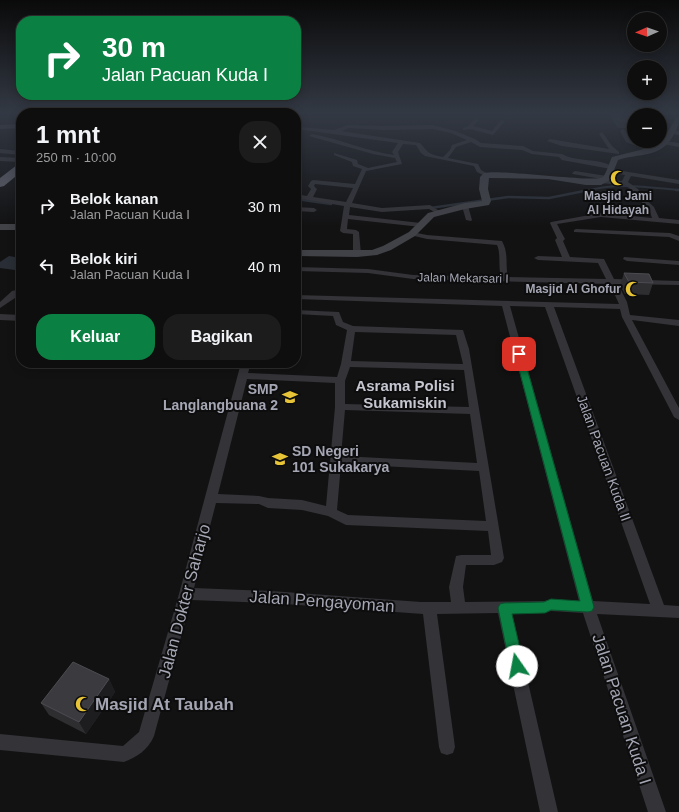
<!DOCTYPE html>
<html lang="id">
<head>
<meta charset="utf-8">
<style>
  body { margin:0; font-family:Helvetica,sans-serif; background:#1c1c1c; color:#f1f3f6; height:100vh; display:flex; flex-direction:column; font-size:15px; white-space:nowrap }
  * { box-sizing:border-box; margin:0 }
  p { font-size:13px; color:#9b9c9e }
  .icon { flex:none; width:22px; height:22px; fill:none; stroke:currentColor; stroke-width:2; stroke-linecap:round; stroke-linejoin:round }
  .map { position:relative; flex:1; overflow:hidden }
  .details { position:absolute; left:16px; top:108px; width:285px; height:260px; display:flex; flex-direction:column; background:#0e0e0e; border-radius:16px; box-shadow:0 2px 10px #0003,0 0 0 1px #2e2e2e }
  .details>* { flex:none }
  .banner { position:absolute; left:16px; top:16px; width:285px; height:84px; border-radius:16px; box-shadow:0 2px 10px #0003,0 0 0 1px #2e2e2e; background:#0b8043; color:#fff; overflow:hidden }
  .needle { width:26px; rotate:268deg }
  .tools { position:absolute; left:627px; top:12px; display:grid; gap:8px }
  .tools a { display:grid; place-items:center; width:40px; height:40px; border-radius:50%; background:#0e0e0e; box-shadow:0 2px 10px #0003,0 0 0 1px #2e2e2e; font-size:20px }
  .pin { position:absolute; display:grid; place-items:center; width:34px; height:34px; color:#fff; margin:-17px; border-radius:8px; box-shadow:0 2px 6px #0006 }
  .me { position:absolute; width:44px; margin:-22px; rotate:348deg; stroke-linejoin:round; filter:drop-shadow(0 0 3px #0008) }
  .turn { display:flex; align-items:center; gap:14px; height:84px; padding:0 20px; font-size:18px }
  .turn .icon { width:52px; height:52px; stroke-width:2.5 }
  .turn b { display:block; font-size:28px; line-height:34px }
  .round { display:grid; place-items:center; flex:none; width:42px; height:42px; border-radius:16px; background:#1c1c1c }
  .head { display:flex; align-items:center; justify-content:space-between; height:68px; padding:0 20px }
  h1 { font-size:24px; font-weight:700; line-height:30px }
  .primary-button { display:flex; gap:8px; margin-top:auto; padding:8px 20px }
  .primary-button a { flex:1; height:46px; border-radius:16px; background:#0b8043; color:#fff; font-size:16px; font-weight:700; line-height:46px; text-align:center }
  .primary-button a+a { background:#1c1c1c; color:#f1f3f6 }
  ul { padding:0; list-style:none }
  li { display:flex; align-items:center; gap:12px; height:60px; padding:0 20px }
  li div { flex:1 }
  li b { display:block; font-size:15px }
  li em { font-style:normal }
  .map>svg:first-child { display:block }
</style>
</head>
<body>
<div class="map">
<svg width="679" height="812" viewBox="0 0 679 812">
  <rect width="100%" height="100%" fill="#121213"/>
  <polygon fill="#292e36" points="9,256 21,258 21,266 15,270 0,268 0,262"/>
  <g fill="none" stroke-linecap="round" stroke-linejoin="round">
    <path stroke="#292e36" stroke-width="2" d="M586,191c30,-9 61,-4 93,-1"/>
    <g stroke="#292e36" stroke-width="2.5">
      <polyline points="676,190 679,190"/>
      <polyline points="296,199 331,204"/>
      <polyline points="430,208 508,197 549,198 589,190"/>
    </g>
    <g fill="#333338" fill-rule="evenodd">
      <rect x="158" y="112" width="12" height="1"/>
      <polygon points="475,119 479,120 473,126 492,131 501,120 505,121 493,135 470,129 463,130 463,128 468,126"/>
      <path d="M348,125l35,1 50,-1 22,6 20,8 6,4 42,3 10,5 29,3c13,8 38,4 52,13l-3,2 -49,-9 -3,-3 -27,-3 -10,-4 -42,-3 -9,-5 -15,5 -8,11 30,6 3,6 9,5 -3,2 -10,-5 -3,-6 -49,-10 -4,-3 -5,-8 -13,-1 -5,8 4,12 -36,7 -14,32 30,5 48,-3 11,7 -3,2 -9,-5 -47,3 -32,-5 -1,8 72,8 3,2 -3,2 -73,-8 -1,10 9,1 3,2 2,22 -4,2 -4,-2v-20l-10,-1 -3,-2 4,-25 -48,-8v-4l11,2 4,-7 -3,-3 3,-5 2,-1 42,4 7,-15 -9,-3 -1,-4 -18,-7v-2l23,7 1,4 10,4 29,-6 -2,-4 -22,-4 -64,-18 3,-2c28,5 54,17 82,21l-2,-3 6,-9 -101,-14 3,-2 34,3zM349,128l34,2 50,-1 18,4 16,7 -15,5 -2,5 -7,7c-15,-3 -14,-4 -23,-14l-79,-12zM315,184l38,4 -7,14 -33,-5 4,-8 -3,-3z"/>
      <polygon points="623,129 626,131 630,140 655,150 650,151 626,142 620,131"/>
      <polygon points="670,130 679,131 679,135 668,133 668,131"/>
      <polygon points="602,132 612,146 619,152 619,154 562,146 547,141 550,139 609,149 599,134"/>
      <polygon points="665,141 679,143 679,147 663,144 662,143"/>
      <polygon points="0,149 21,151 21,155 0,153"/>
      <polygon points="0,157 21,158 21,162 0,161"/>
      <path d="M610,169l69,11v4l-48,-8 -3,6 10,7 5,8 11,10 5,11 20,2v4l-78,-7 -44,7 8,15 -2,2 7,16 34,2 10,20 65,2v4l-61,-1 9,18 3,13 49,5v6l-47,-6 47,88v12l-5,-3 -52,-100 -2,-8 -66,-2 110,298 15,1v12l-82,-4 69,198h-18l-65,-199 -32,-2 -6,2h-33l46,199h-18l-42,-199 -61,1 18,133 -2,6 -6,2 -6,-2 -2,-6 -16,-133 -152,-11 -80,-3 -37,136c-6,14 -17,21 -30,26l-124,-12v-16l123,12 16,-14 40,-138 62,-231h10l-3,10 89,4 4,-13 6,-34 -11,-5 -3,-9 -37,-2v-4l43,2 4,10 10,4 110,4 6,19 35,209 -2,4 -8,3h-28l-3,22 2,15 80,-1 6,-2 28,2 -77,-295 -206,-7v-4l323,9 -9,-20 -197,-5 -45,-6 -72,-2v-4l72,2 45,6 88,2c-3,-11 0,-24 -4,-32l-70,-6 -17,-4 -1,-1 3,-2 15,3 75,6c7,13 3,22 6,36l98,2 -8,-16 -60,-3 -4,-2 4,-2 24,1 -7,-17 2,-2 -7,-15 1,-1 50,-9 51,5 -3,-9 -11,-10 -5,-8 -8,-6 -26,-2v-2l2,-1 21,1 3,-6 -17,-3v-2zM510,306l35,1 105,297 -57,-3zM355,332l101,3 7,29 -112,-3zM350,367l114,3 5,37 -124,-3v-23zM247,379l88,4v24l-9,99 -24,-6 -34,-2 -9,-2 -41,-2zM345,410l125,4 7,49 -136,-7zM341,464l138,7 7,50 -138,-6 -11,-5zM216,503l43,1 9,4 34,2 26,6 18,9 142,6 3,24h-30l-5,1 -7,31 2,15h-30l-150,-11 -77,-3z"/>
      <polygon points="575,171 607,176 610,178 607,180 573,174 572,173"/>
      <polygon points="465,204 468,206 472,220 471,221 466,220 462,206"/>
      <polygon points="296,207 314,208 317,210 314,212 296,211"/>
      <polygon points="576,229 670,233 679,236 679,241 669,237 574,232 574,230"/>
      <polygon points="624,257 679,261 679,265 627,261 623,259"/>
      <polygon points="21,289 21,294 0,308 0,302 12,291"/>
      <polygon points="0,314 21,315 21,321 0,320"/>
    </g>
    <g fill="#414248" fill-rule="evenodd">
      <path d="M679,116c0,8 -2,13 -6,20 -12,22 -34,17 -55,24l-8,20 -9,5h-15l-38,-6 -59,-1 -1,11 3,12 -2,4 -24,4 -31,8 -19,19 -24,14 -14,5 -20,2 -61,-1v-6h76l11,-4 26,-14 19,-19 37,-10 17,-2 -3,-12 1,-12 4,-4c19,-4 113,10 119,4 4,-5 6,-14 9,-20l44,-11 7,-6 13,-22z"/>
      <polygon points="21,124 21,128 0,129 0,125"/>
      <rect x="0" y="224" width="21" height="6"/>
    </g>
    <g fill="#5f6069" fill-rule="evenodd">
      <polygon points="86,112 95,112 85,113"/>
      <polygon points="21,164 21,172 4,186 0,187 0,178 17,165"/>
    </g>
  </g>
  <g fill="#2e2e31">
    <polygon points="611,112 613,112 634,120 634,125 633,128 618,128 610,116"/>
    <polygon points="624,273 653,283 649,295 625,294 620,286"/>
    <polygon points="109,679 115,692 86,734 49,715 41,703"/>
  </g>
  <polygon fill="#1d1d1f" points="109,679 115,692 86,734 79,722"/>
  <g fill="#3b3b3f" stroke="#4b4c51">
    <polygon points="613,112 628,112 634,120 634,121 620,121"/>
    <polygon points="624,273 649,274 653,283 629,282"/>
    <polygon points="73,662 109,679 79,722 41,703"/>
  </g>
  <linearGradient id="sky" x2="0" y2="1"><stop stop-color="#0a0a0a"/><stop offset="0.5" stop-color="#333944"/><stop offset="1" stop-color="#333944" stop-opacity="0"/></linearGradient>
  <rect width="679" height="226" fill="url(#sky)"/>
  <polygon fill="#0b8043" stroke="#07532c" points="519,351 523,354 594,607 592,611 588,612 551,610 545,613 512,614 524,666 522,671 517,673 512,671 510,666 498,608 500,604 504,603 544,602 551,599 580,601 515,354"/>
  <defs>
    <symbol id="mosque-bare" viewBox="-9 -9 18 18"><path d="M3.5-4.9A6 6 0 1 0 3.5 4.9A5 5 0 1 1 3.5-4.9Z" fill="#e6c337" stroke="#0d0d0e" stroke-width="2.5" paint-order="stroke"/></symbol>
    <symbol id="school-bare" viewBox="-9 -9 18 18"><path d="M0-5L7-2L0 1L-7-2ZM-4 1L0 2.5L4 1V4Q0 6-4 4Z" fill="#e6c337" stroke="#0d0d0e" stroke-width="2.5" paint-order="stroke"/></symbol>
  </defs>
  <g fill-rule="evenodd">
    <use href="#mosque-bare" x="607" y="167" width="22" height="22"/>
    <use href="#mosque-bare" x="622" y="278" width="22" height="22"/>
    <use href="#school-bare" x="279" y="386" width="22" height="22"/>
    <use href="#school-bare" x="269" y="448" width="22" height="22"/>
    <use href="#mosque-bare" x="72" y="693" width="22" height="22"/>
  </g>
  <g text-anchor="middle" stroke-width="4" stroke-linejoin="round" paint-order="stroke">
    <g font-size="12" font-weight="bold" fill="#a4a6b3" stroke="#0d0d0e">
      <text x="618" y="200">Masjid Jami<tspan x="618" dy="14">Al Hidayah</tspan></text>
      <text x="621" y="293" text-anchor="end">Masjid Al Ghofur</text>
    </g>
    <g font-size="12" fill="#a4a6b3" stroke="#0d0d0e">
      <text transform="translate(463 278) rotate(1)" y="4">Jalan Mekarsari I</text>
    </g>
    <g font-size="14" font-weight="bold" fill="#a4a6b3" stroke="#0d0d0e" text-anchor="end">
      <text x="278" y="394">SMP<tspan x="278" dy="16">Langlangbuana 2</tspan></text>
      <text x="292" y="456" text-anchor="start">SD Negeri<tspan x="292" dy="16">101 Sukakarya</tspan></text>
    </g>
    <g font-size="14" fill="#a4a6b3" stroke="#0d0d0e">
      <text transform="translate(604 458) rotate(70)" y="5">Jalan Pacuan Kuda II</text>
    </g>
    <g font-size="15" font-weight="bold" fill="#c5c6cf" stroke="#0d0d0e">
      <text x="405" y="391">Asrama Polisi<tspan x="405" dy="17">Sukamiskin</tspan></text>
    </g>
    <g font-size="17" fill="#a4a6b3" stroke="#0d0d0e">
      <text transform="translate(184 601) rotate(-75)" y="6">Jalan Dokter Saharjo</text>
      <text transform="translate(322 601) rotate(4)" y="6">Jalan Pengayoman</text>
      <text transform="translate(622 709) rotate(72)" y="6">Jalan Pacuan Kuda I</text>
    </g>
    <g font-size="17" font-weight="bold" fill="#a4a6b3" stroke="#0d0d0e" text-anchor="start">
      <text x="95" y="710">Masjid At Taubah</text>
    </g>
  </g>
</svg>
<div class="tools">
<a><svg class="needle" viewBox="-14 -14 28 28"><path d="M0-13l5 13h-10z" fill="#e53935"/><path d="M0 13l5-13h-10z" fill="#9b9c9e"/></svg></a>
<a>+</a>
<a>−</a>
</div>
<div class="pin" style="left:519px;top:354px;background:#d93025"><svg class="icon" aria-label="arrive" viewBox="0 0 24 24"><path d="M6 21V4h12l-3 4 3 4H6"/></svg></div>
<svg class="me" style="left:517px;top:666px" viewBox="-20 -20 40 40"><circle r="19" fill="#fff"/><path d="M0-13L10 11 0 6-10 11z" fill="#0b8043"/></svg>
<div class="banner">
<div class="turn"><svg class="icon" aria-label="right" viewBox="0 0 24 24"><path d="M7 20v-9h11M14 6l5 5-5 5"/></svg><div><b>30 m</b>Jalan Pacuan Kuda I</div></div>
</div>
<section class="details">
<div class="head"><div><h1>1 mnt</h1><p>250 m · 10:00</p></div><a class="round"><svg class="icon" aria-label="close" viewBox="0 0 24 24"><path d="M6 6l12 12M18 6L6 18"/></svg></a></div>
<ul>
<li><svg class="icon" aria-label="right" viewBox="0 0 24 24"><path d="M7 20v-9h11M14 6l5 5-5 5"/></svg><div><b>Belok kanan</b><p>Jalan Pacuan Kuda I</p></div><em>30 m</em></li>
<li><svg class="icon" aria-label="left" viewBox="0 0 24 24"><path d="M17 20v-9H6M10 6l-5 5 5 5"/></svg><div><b>Belok kiri</b><p>Jalan Pacuan Kuda I</p></div><em>40 m</em></li>
</ul>
<div class="primary-button"><a>Keluar</a><a>Bagikan</a></div>
</section>
</div>
</body>
</html>
